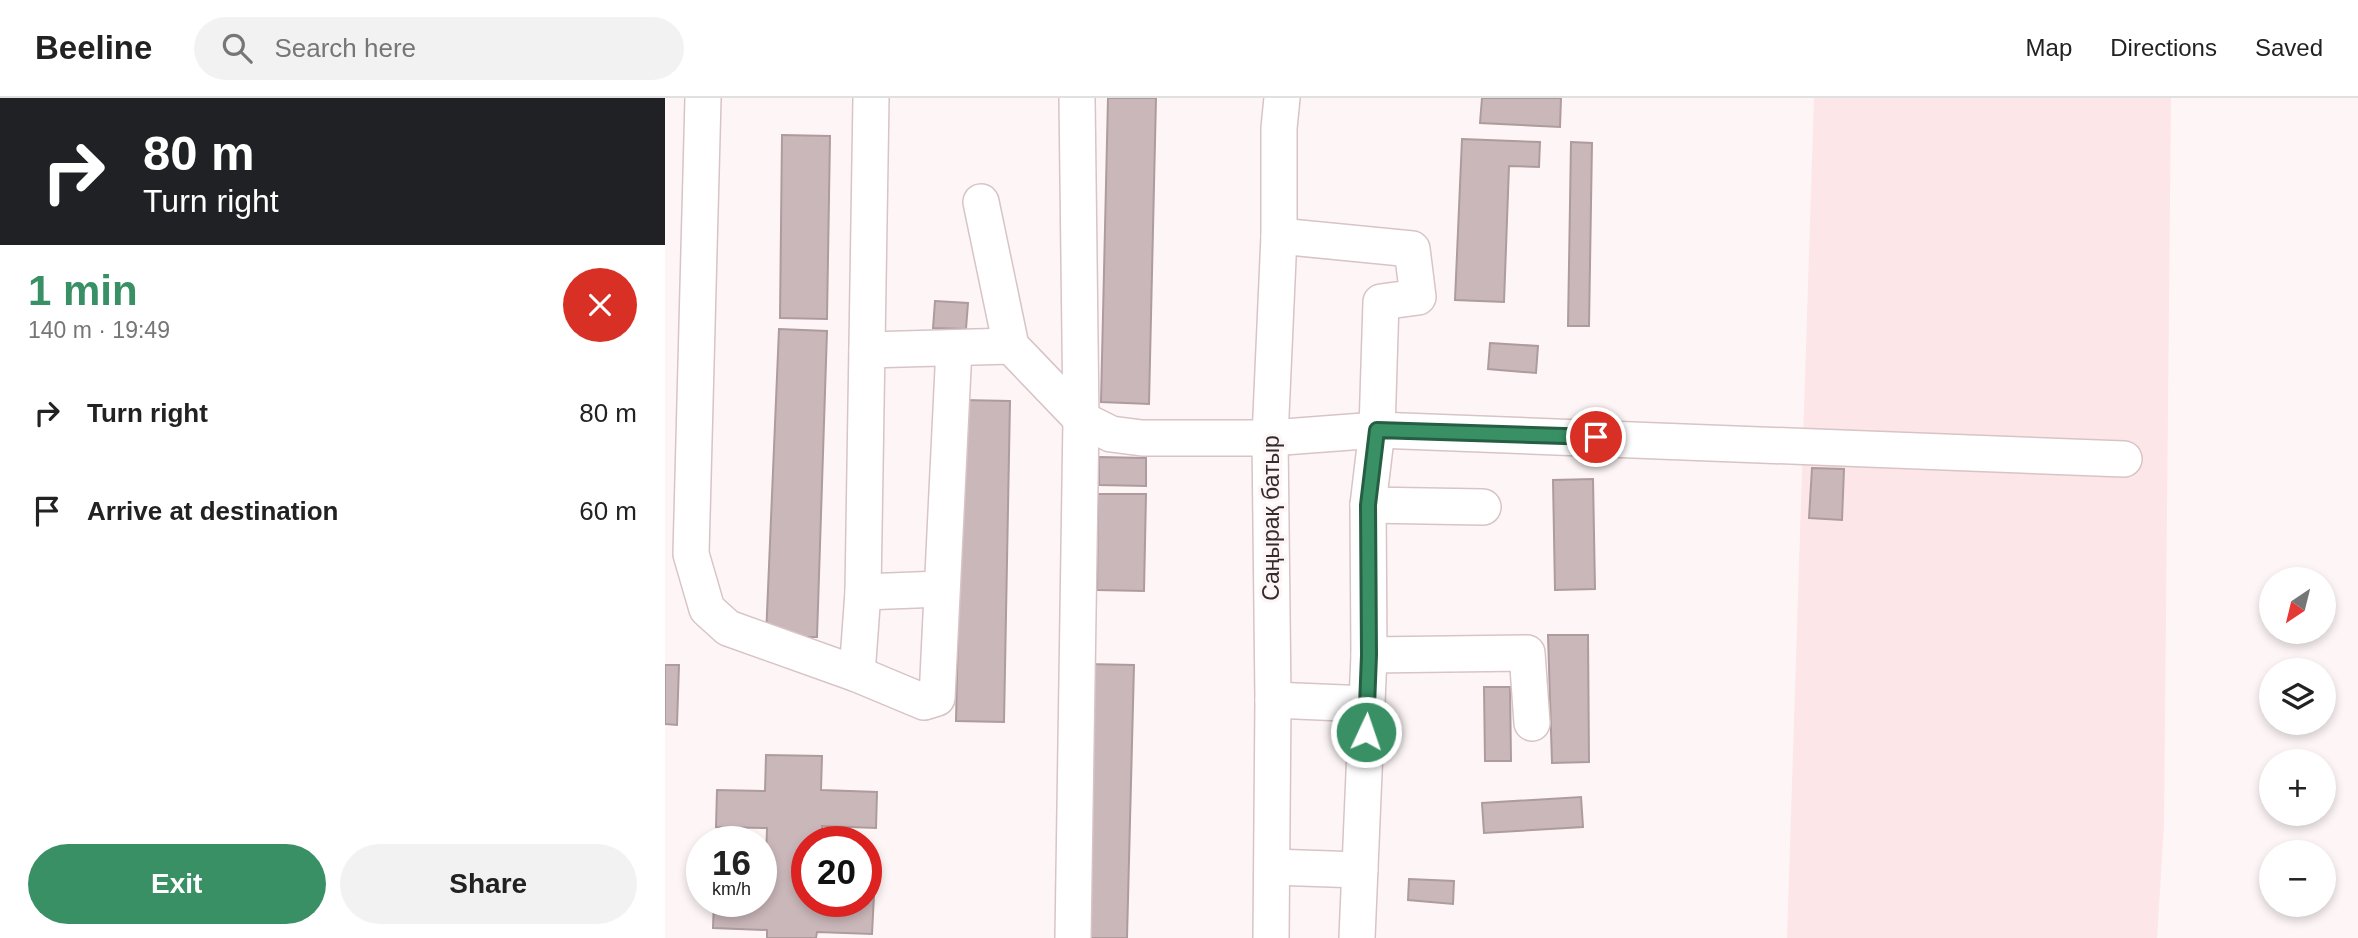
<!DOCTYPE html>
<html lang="en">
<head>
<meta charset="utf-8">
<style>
  body { margin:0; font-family:Helvetica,sans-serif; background:#f2f2f2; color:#222; height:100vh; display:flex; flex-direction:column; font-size:26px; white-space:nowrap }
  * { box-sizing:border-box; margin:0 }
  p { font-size:23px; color:#767676 }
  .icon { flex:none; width:38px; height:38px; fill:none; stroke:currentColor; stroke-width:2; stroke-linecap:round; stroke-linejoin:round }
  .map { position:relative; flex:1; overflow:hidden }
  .details { display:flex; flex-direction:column; background:#fff; width:665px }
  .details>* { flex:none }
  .hud { background:#202124; color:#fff; overflow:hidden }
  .needle { width:46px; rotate:215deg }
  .buttons { position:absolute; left:1594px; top:469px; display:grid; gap:14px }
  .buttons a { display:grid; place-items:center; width:77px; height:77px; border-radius:50%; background:#fff; box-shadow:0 4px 10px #0003; font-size:35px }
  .speed { position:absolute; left:21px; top:728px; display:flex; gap:14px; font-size:35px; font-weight:700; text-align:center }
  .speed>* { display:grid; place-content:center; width:91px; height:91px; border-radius:50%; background:#fff; box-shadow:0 4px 10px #0003; line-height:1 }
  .speed small { font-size:18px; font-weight:400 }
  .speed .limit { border:10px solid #d22; background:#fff; color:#111 }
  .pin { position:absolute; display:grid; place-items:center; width:60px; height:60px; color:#fff; margin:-30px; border:4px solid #fff; border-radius:50%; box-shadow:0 2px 7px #0007 }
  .me { position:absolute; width:77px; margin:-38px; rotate:3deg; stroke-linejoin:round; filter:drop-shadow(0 0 5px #0008) }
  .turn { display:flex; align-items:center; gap:24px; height:147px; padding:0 28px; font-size:32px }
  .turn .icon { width:91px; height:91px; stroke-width:2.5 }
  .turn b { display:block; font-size:49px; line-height:60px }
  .round { display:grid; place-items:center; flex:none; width:74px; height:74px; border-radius:37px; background:#f2f2f2 }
  .summary { display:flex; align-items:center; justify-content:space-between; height:119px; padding:0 28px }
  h1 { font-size:42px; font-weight:800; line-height:52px; color:#399065 }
  .action { display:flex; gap:14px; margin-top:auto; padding:14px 28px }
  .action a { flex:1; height:80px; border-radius:42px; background:#399065; color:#fff; font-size:28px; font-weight:800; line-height:80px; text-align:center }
  .action a+a { background:#f2f2f2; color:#222 }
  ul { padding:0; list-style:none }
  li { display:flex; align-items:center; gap:21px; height:98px; padding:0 28px }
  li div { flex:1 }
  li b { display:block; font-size:26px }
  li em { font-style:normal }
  header { display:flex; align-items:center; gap:42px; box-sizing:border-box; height:98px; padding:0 35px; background:#fff; border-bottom:2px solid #e0e0e0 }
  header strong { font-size:33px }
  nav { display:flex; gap:38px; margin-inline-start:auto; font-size:24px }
  .search { width:490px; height:63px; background:#f2f2f2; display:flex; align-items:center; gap:18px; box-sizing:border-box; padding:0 24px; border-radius:38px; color:#767676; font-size:26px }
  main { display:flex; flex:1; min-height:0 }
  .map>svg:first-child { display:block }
</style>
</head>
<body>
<header>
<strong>Beeline</strong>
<div class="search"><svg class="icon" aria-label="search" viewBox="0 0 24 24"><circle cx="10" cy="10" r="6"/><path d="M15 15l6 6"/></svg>Search here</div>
<nav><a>Map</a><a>Directions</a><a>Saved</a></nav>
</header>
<main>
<section class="details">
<div class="hud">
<div class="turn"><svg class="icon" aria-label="right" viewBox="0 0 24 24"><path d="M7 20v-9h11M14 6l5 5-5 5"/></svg><div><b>80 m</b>Turn right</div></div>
</div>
<div class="summary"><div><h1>1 min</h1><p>140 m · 19:49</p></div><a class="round" style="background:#d93025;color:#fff"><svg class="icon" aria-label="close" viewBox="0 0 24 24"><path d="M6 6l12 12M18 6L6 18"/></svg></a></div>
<ul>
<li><svg class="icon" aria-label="right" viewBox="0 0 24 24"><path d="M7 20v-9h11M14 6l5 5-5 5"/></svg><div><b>Turn right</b></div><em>80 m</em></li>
<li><svg class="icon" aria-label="arrive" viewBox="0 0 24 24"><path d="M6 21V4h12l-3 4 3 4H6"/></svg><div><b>Arrive at destination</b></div><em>60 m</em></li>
</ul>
<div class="action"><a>Exit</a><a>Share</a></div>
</section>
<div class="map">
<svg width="1693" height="840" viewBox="0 0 1693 840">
  <rect width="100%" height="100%" fill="#fef6f6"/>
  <polygon fill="#fde6e8" points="1149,0 1506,0 1499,727 1492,840 1122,840"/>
  <g fill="#cab7ba" stroke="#ae9b9d" stroke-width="2">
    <polygon points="443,0 491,0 484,306 436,304"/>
    <polygon points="817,0 896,0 895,29 815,25"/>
    <polygon points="117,37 165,38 162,221 115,220"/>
    <polygon points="797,41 875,44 874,69 844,68 839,204 790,202"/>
    <polygon points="906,44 927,45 924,228 903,228"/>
    <polygon points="270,203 303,205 301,231 268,230"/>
    <polygon points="114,231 162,233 152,539 101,539"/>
    <polygon points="825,245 873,248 871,275 823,271"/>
    <polygon points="298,302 345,303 339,624 291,623"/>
    <polygon points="434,359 481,360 481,388 434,387"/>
    <polygon points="1147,370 1179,371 1177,422 1144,420"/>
    <polygon points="928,381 930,491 890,492 888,382"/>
    <polygon points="433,396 481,396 479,493 432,492"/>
    <polygon points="883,537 923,537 924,664 887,665"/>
    <polygon points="421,566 469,567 462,840 414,840"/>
    <polygon points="0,567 14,567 12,627 0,626"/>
    <polygon points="819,589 845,589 846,663 820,663"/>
    <polygon points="101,657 157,658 156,692 212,694 211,730 157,728 157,744 142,744 142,803 201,803 201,797 209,797 207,836 152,834 151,840 102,840 102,832 48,830 49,803 96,803 96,796 100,796 102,730 51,729 52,692 100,693"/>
    <polygon points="916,699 918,729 819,735 817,705"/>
    <polygon points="744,781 789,783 788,806 743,802"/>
  </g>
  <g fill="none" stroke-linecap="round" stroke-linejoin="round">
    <defs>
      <g id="minor">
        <polyline points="38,0 26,456 42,511 63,530 192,576 259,604 272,600 289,250"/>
        <polyline points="316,104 346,248 416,321 446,336 477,340 605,340 712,332 1459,361"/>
        <polyline points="614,138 747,151 753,199 716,204 712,332 703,407 704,557 692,840"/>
        <polyline points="202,252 346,248"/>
        <polyline points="703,407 818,409"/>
        <polyline points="198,494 276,491"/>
        <polyline points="704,557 862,555 867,625"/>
        <polyline points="192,576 198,494 206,0"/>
        <polyline points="608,602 702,606"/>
        <polyline points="607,769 695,772"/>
        <polyline points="408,840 416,321 412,0"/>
        <polyline points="606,840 608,602 605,340 614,138 614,30 617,0"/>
      </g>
    </defs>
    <use href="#minor" stroke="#d8c4c6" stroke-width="38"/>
    <use href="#minor" stroke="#fff" stroke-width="35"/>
  </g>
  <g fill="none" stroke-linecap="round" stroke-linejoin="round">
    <defs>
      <polyline id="route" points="701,634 704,557 703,407 712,332 931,339"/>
    </defs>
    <use href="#route" stroke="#255e42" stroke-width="18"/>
    <use href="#route" stroke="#399065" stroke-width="12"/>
  </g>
  <g text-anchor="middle" stroke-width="7" stroke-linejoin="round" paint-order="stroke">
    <g font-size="23" fill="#332c2d" stroke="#fef6f6">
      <text transform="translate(606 420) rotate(-90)" y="8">Саңырақ батыр</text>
    </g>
  </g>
</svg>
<div class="buttons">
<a><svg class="needle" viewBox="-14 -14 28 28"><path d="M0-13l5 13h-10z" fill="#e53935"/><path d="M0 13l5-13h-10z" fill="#767676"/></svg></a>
<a><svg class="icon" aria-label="layers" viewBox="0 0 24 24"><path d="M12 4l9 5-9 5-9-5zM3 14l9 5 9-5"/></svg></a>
<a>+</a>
<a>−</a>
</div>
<div class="speed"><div>16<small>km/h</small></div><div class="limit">20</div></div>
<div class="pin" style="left:931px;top:339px;background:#d93025"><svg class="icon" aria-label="arrive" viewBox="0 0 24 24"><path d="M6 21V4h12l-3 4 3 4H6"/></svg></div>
<svg class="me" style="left:701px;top:634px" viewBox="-20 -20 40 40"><circle r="17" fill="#399065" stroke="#fff" stroke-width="3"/><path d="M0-11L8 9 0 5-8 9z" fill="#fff"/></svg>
</div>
</main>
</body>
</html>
